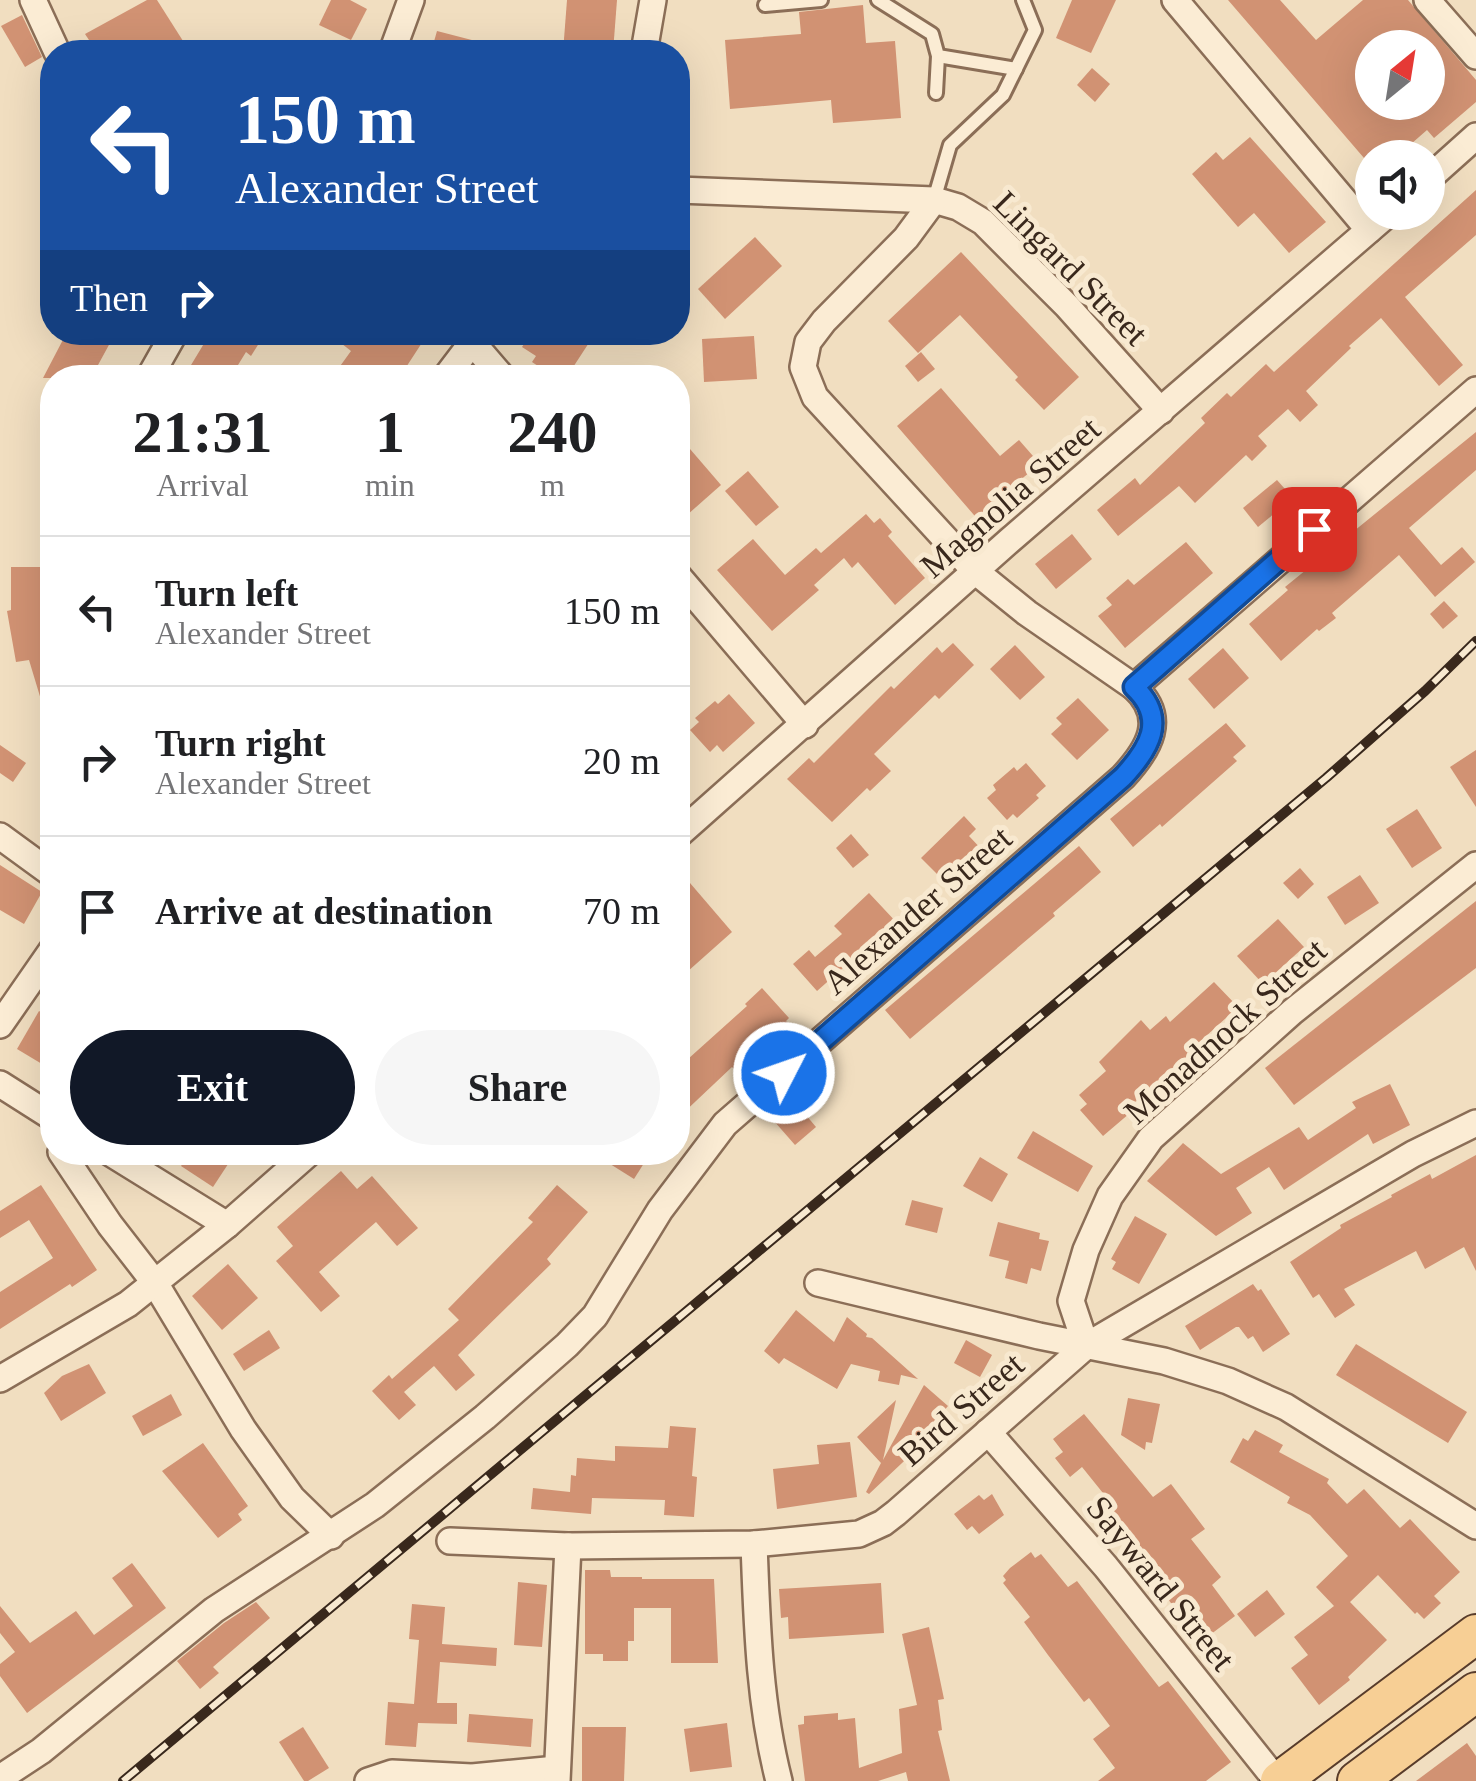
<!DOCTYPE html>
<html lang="en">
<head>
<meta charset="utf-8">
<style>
  body { margin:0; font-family:"Times New Roman",serif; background:#f6f6f6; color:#202124; height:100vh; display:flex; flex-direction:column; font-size:38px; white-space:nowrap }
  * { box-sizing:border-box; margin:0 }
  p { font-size:32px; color:#757577 }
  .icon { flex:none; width:55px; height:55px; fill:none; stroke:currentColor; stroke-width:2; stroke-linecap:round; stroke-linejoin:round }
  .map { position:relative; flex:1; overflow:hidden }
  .details { position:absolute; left:40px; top:365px; width:650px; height:800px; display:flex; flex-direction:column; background:#fff; border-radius:40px; box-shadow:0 10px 40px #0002 }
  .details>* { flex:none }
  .hud { position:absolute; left:40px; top:40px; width:650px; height:305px; border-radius:40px; box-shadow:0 10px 40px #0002; background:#1a4fa0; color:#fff; overflow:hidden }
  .needle { width:65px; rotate:30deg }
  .controls { position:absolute; left:1355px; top:30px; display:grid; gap:20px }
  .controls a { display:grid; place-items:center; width:90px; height:90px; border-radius:50%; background:#fff; box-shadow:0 10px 40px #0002; font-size:50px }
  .pin { position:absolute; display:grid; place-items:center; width:85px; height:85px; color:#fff; margin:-42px; border-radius:20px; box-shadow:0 5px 15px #0006 }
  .me { position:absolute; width:110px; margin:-55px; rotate:49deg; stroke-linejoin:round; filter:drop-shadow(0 0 8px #0008) }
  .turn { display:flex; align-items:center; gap:35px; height:210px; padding:0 30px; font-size:45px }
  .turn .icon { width:130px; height:130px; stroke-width:2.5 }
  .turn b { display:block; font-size:70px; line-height:85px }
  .then { display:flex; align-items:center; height:95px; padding:0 30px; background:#0003; gap:20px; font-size:38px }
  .eta { display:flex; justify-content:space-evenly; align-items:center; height:170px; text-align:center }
  .eta b { font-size:60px; font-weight:600; line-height:70px }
  .button { display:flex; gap:20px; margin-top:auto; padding:20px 30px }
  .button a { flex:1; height:115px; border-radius:60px; background:#111827; color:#fff; font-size:40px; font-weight:600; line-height:115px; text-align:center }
  .button a+a { background:#f6f6f6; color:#202124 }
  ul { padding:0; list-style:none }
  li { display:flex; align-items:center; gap:30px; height:150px; padding:0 30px; border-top:2px solid #e0e0e0 }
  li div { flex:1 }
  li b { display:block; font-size:38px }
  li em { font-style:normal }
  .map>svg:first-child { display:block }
</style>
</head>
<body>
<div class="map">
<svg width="1476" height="1781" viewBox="0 0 1476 1781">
  <rect width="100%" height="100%" fill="#f1dec0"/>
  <g fill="#d19273" fill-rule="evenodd">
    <polygon points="147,0 157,0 190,52 97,52 85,34"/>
    <polygon points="331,0 350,0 367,9 351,40 319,25"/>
    <polygon points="567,0 617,0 613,52 563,52"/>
    <polygon points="1072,0 1116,0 1091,53 1056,38"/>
    <path d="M1228,0h52l36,40 47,-40h45l68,80v22l-42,36 -7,-8 -32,28h-31zM1372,48h56v54h-56z"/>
    <polygon points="863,5 866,43 895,41 901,118 833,123 831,100 730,109 725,40 801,34 799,12"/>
    <polygon points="22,15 42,57 25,67 1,26"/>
    <polygon points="437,31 495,46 494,52 431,52"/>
    <polygon points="1092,68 1110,84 1095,102 1077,85"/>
    <polygon points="1250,137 1326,222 1289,253 1254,213 1238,227 1192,174 1216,152 1223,160"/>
    <polygon points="1476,190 1476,235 1405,297 1463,365 1439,386 1381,318 1349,346 1351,348 1306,391 1318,405 1300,422 1288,409 1258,436 1267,446 1252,461 1246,455 1195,503 1179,486 1118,536 1097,510 1135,478 1140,485 1205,423 1201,418 1227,393 1231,397 1266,364 1274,372"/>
    <polygon points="755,237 782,266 725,319 698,289"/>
    <polygon points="961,252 1079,377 1044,410 1015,380 1018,377 960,315 918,353 888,321"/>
    <polygon points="67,332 116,332 98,365 121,378 43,378"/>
    <polygon points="211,332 266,332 251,356 246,352 230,378 201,378 188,370"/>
    <polygon points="327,332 429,332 399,378 351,378 338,369 351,351"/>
    <polygon points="532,332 596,332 566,378 556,378 532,362 536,356 522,347"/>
    <polygon points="754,336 757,379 704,382 702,339"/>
    <polygon points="921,352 935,369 918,382 905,366"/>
    <polygon points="941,388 1000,456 1019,440 1040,464 1019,481 1022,485 980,522 897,426"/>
    <polygon points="1476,432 1476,470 1409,528 1441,565 1462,547 1475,562 1435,597 1399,555 1332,613 1336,618 1319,631 1317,629 1281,661 1249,624 1288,590 1285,587"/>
    <polygon points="690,449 721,485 678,523 678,461"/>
    <polygon points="748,471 779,507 756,526 725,491"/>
    <polygon points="1277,480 1293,498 1258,527 1243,508"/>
    <polygon points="866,514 874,523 880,518 892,532 888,536 925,578 895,605 858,562 852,568 844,558 814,585 819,590 772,631 717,570 753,539 785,575 816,548 821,553"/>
    <polygon points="1072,534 1092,559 1056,589 1035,564"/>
    <polygon points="1186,542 1213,573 1125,648 1098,616 1112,605 1106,598 1128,579 1134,585"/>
    <polygon points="11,567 52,567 52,722 48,723 29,660 16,662 7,611 11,610"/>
    <polygon points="1444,601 1458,616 1443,629 1430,614"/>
    <polygon points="953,643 974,665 939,699 935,695 874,754 891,771 870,791 867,788 832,822 787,779 809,758 814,763 891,686 894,689 937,647 942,653"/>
    <polygon points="1015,645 1045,677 1020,700 990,669"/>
    <polygon points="1223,648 1249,678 1214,709 1188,679"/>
    <polygon points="729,694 755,723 723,752 717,745 710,752 690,730 699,722 695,718 715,701 718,704"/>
    <polygon points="1078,698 1109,730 1077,760 1051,734 1062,724 1056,718"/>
    <polygon points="1226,723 1246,746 1233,757 1237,761 1162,827 1160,824 1133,847 1110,819"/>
    <polygon points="0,745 26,763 13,782 0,773"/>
    <polygon points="1476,750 1476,807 1450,767"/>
    <polygon points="1026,763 1046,786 1036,795 1039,798 1017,818 1013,814 1007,820 987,798 996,790 993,785 1014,767 1017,771"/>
    <polygon points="1417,809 1442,848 1412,868 1386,829"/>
    <polygon points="964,816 976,829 969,836 984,852 949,886 921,858"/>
    <polygon points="851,834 869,855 853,868 836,848"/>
    <polygon points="1079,846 1101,872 1053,913 1055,916 910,1039 885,1010"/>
    <polygon points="0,865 42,892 24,924 0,910"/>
    <polygon points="1300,868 1314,884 1298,899 1283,883"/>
    <polygon points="678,869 732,932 678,980"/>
    <polygon points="1360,875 1379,903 1345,925 1327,897"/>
    <polygon points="869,893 898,924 881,941 886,946 869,962 860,953 817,991 793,964 809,950 815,957 842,934 834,926"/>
    <polygon points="1476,901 1476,968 1294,1105 1265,1068"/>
    <polygon points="1278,919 1304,947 1263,984 1237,956"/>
    <polygon points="1214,982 1238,1007 1193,1048 1195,1051 1127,1109 1130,1113 1103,1136 1080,1110 1087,1104 1079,1095 1106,1071 1099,1062 1141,1020 1150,1030 1166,1016 1170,1022"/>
    <polygon points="762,988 789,1018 786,1021 789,1024 735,1070 732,1067 678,1118 678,1068 747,1006 745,1004"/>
    <polygon points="39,1011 52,1019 52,1070 17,1049"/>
    <polygon points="1390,1084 1410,1125 1373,1144 1368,1134 1284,1190 1269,1167 1236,1188 1252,1213 1216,1236 1147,1181 1183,1143 1221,1174 1299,1127 1308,1140 1356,1108 1352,1102"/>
    <polygon points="789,1095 816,1127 795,1145 767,1113"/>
    <polygon points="1033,1131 1093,1166 1078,1192 1017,1158"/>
    <polygon points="191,1152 236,1152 213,1187 181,1166"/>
    <polygon points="591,1152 651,1152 634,1179"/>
    <polygon points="1476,1155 1476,1271 1464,1247 1425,1269 1416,1251 1344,1289 1355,1305 1335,1318 1319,1294 1313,1298 1290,1262 1341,1228 1340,1225 1392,1197 1391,1195 1430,1174 1432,1179"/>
    <polygon points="980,1157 1008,1174 992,1202 963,1186"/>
    <polygon points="341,1171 357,1189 372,1176 418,1228 397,1246 376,1222 319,1272 340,1296 321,1312 276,1261 293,1246 277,1227"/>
    <polygon points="41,1185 97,1270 72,1287 70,1284 0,1329 0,1292 53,1258 29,1220 0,1238 0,1211"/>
    <polygon points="557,1185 588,1212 547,1259 551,1264 458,1355 475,1375 456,1391 434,1366 404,1392 416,1405 399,1420 372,1391 389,1375 392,1379 459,1320 448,1309 533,1222 528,1218"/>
    <polygon points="912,1200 943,1208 937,1233 905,1225"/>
    <polygon points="1135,1216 1167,1234 1139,1284 1112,1269 1116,1262 1111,1259"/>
    <polygon points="998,1222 1040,1233 1039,1239 1049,1241 1041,1271 1031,1268 1027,1284 1005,1278 1009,1261 989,1256"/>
    <polygon points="228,1264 258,1298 222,1330 192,1296"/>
    <polygon points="1253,1284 1258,1291 1261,1289 1290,1334 1263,1352 1253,1336 1248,1339 1239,1327 1236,1327 1200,1350 1185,1326"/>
    <polygon points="796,1310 834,1342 847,1317 867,1334 866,1337 872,1338 918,1379 901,1375 899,1385 878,1381 880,1371 851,1364 837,1389 784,1358 779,1364 764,1351"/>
    <polygon points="269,1330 280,1348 244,1371 233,1354"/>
    <polygon points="966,1340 992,1355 980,1377 954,1363"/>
    <polygon points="1356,1344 1467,1412 1448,1443 1336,1375"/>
    <polygon points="89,1364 106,1393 61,1421 44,1393 62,1376"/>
    <polygon points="924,1385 948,1406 915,1445 918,1448 869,1494 866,1492 881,1463 857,1437 896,1400 883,1460"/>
    <polygon points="171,1394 182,1415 143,1436 132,1416"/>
    <polygon points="1128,1398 1160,1404 1152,1443 1146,1442 1145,1450 1121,1435"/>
    <polygon points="1084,1414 1153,1497 1171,1484 1205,1529 1191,1539 1221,1577 1212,1585 1235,1616 1194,1647 1182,1631 1189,1626 1160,1589 1163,1586 1122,1533 1117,1537 1098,1513 1111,1503 1082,1467 1070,1477 1055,1458 1063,1452 1053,1439"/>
    <polygon points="670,1426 696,1428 692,1476 697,1477 694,1517 664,1515 665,1500 592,1498 591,1514 531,1509 533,1488 570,1492 571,1475 576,1476 577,1458 615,1461 615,1446 668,1448"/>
    <polygon points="1255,1430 1283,1445 1279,1452 1329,1479 1327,1483 1347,1504 1364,1489 1400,1528 1410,1519 1460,1572 1434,1596 1441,1603 1424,1619 1417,1612 1415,1614 1378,1575 1350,1602 1387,1640 1348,1677 1350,1680 1319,1705 1291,1668 1308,1655 1294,1637 1334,1606 1316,1587 1348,1556 1310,1515 1287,1503 1290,1497 1230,1462 1243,1438 1248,1441"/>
    <polygon points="850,1442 857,1497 777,1509 773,1469 819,1464 817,1445"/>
    <polygon points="203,1443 248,1506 238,1514 242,1520 218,1538 162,1471"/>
    <polygon points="992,1494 1004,1515 979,1534 972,1526 967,1530 954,1514 979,1495 984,1500"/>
    <polygon points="1031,1552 1035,1558 1041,1554 1068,1587 1077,1581 1159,1687 1168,1681 1231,1762 1206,1781 1098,1781 1115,1768 1093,1739 1110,1726 1089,1698 1084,1702 1048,1655 1024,1622 1030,1617 1003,1583 1006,1580 1003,1576 1010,1568"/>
    <polygon points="132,1563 166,1608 27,1713 0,1676 0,1664 15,1652 0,1633 0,1606 30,1643 76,1611 94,1635 133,1606 112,1578"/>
    <polygon points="585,1570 610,1570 611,1577 642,1577 642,1579 714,1579 718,1663 671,1663 671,1608 634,1608 634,1641 628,1641 628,1661 603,1661 603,1654 585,1654"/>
    <polygon points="518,1582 547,1585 542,1647 514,1645"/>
    <polygon points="881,1583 884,1633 789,1639 788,1617 781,1618 779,1589"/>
    <polygon points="1267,1590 1285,1614 1255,1637 1237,1614"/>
    <polygon points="256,1602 270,1618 213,1667 219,1673 200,1689 177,1661 224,1623"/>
    <polygon points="412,1604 445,1607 442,1644 497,1648 496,1666 440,1662 437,1703 457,1703 457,1724 418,1723 416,1747 385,1745 388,1702 414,1704 419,1640 409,1639"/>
    <polygon points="929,1627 944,1699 938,1700 942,1730 938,1731 950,1781 908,1781 906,1772 878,1781 805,1781 798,1725 804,1724 804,1716 838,1713 838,1720 855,1718 859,1768 902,1753 899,1709 917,1705 902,1634"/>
    <polygon points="469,1714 533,1719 531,1747 467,1742"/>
    <polygon points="727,1723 732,1767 690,1772 684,1729"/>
    <polygon points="303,1727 329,1768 308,1781 304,1781 279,1742"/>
    <polygon points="582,1727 626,1727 624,1781 582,1781"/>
    <polygon points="1467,1743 1476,1756 1476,1781 1416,1781"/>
  </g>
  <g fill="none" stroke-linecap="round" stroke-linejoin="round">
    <defs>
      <g id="service">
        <polyline points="878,0 932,34 938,56 1016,69"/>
        <polyline points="765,5 821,0"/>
        <polyline points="936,93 938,56"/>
        <polyline points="934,200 950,145 1003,95 1035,30 1023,0"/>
      </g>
      <g id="minor">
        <polyline points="33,0 57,52"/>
        <polyline points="1175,0 1369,230"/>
        <polyline points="1427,0 1476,56"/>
        <polyline points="392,52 411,0"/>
        <polyline points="644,52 653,0"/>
        <polyline points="1428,179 1476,136"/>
        <polyline points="678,190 934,200 958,207 983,222 1067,306 1161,411"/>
        <polyline points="934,200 906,238 824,321 808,342 803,367 815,397 975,571 1027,613 1134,687"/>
        <polyline points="472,342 503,378"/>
        <polyline points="149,378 175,332"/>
        <polyline points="445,378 480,332"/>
        <polyline points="678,576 805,725"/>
        <polyline points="678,835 1009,541 1390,212"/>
        <polyline points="0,836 52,874"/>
        <polyline points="0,1025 52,950"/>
        <polyline points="0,1084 52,1117"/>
        <polyline points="61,1152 110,1225 155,1283 243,1429 292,1498 331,1536"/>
        <polyline points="109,1152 227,1225"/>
        <polyline points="818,1283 1039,1336 1164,1361 1228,1381 1286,1407 1476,1526"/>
        <polyline points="1086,1346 1071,1301 1086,1250 1110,1196 1151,1138 1292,1012 1476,865"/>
        <polyline points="0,1379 128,1304 227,1225 310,1152"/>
        <polyline points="988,1432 1106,1567 1277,1781"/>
        <polyline points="450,1541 568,1546 754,1544 859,1534 883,1523 896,1513 1086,1346 1413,1154 1476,1123"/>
        <path d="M754,1544c3,80 5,159 25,237"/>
        <path d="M0,1778l41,-27 173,-141 161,-105 110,-88 82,-72 28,-29 65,-106 65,-86 398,-347c26,-28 45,-59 11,-90l342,-297"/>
        <polyline points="368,1781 392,1773 472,1777 557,1769"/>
        <polyline points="557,1781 568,1546"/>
      </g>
      <g id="primary">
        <polyline points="1280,1781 1476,1634"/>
        <polyline points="1357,1781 1476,1692"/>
      </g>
    </defs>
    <use href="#service" stroke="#8b6e57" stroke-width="18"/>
    <use href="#minor" stroke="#8b6e57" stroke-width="30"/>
    <use href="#primary" stroke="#583c2b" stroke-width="42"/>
    <use href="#service" stroke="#fbecd4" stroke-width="12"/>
    <use href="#minor" stroke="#fbecd4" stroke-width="25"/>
    <use href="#primary" stroke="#f7cf95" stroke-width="38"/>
    <defs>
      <polyline id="rail" points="123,1781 1326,778 1425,691 1476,641"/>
    </defs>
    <use href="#rail" stroke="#39281c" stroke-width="10"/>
    <use href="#rail" stroke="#f8e9d0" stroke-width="6" stroke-dasharray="19" stroke-linecap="butt"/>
  </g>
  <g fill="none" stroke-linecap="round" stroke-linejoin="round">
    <defs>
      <path id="route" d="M784,1073l339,-296c26,-28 45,-58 11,-90l180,-158"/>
    </defs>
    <use href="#route" stroke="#114b97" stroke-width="25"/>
    <use href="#route" stroke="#1a73e8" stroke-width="18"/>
  </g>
  <g text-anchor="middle" stroke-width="10" stroke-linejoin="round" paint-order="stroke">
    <g font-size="35" fill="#39281c" stroke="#f8e9d0">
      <text transform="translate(1071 268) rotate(45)" y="12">Lingard Street</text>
      <text transform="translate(1010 497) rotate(-41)" y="12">Magnolia Street</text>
      <text transform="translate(917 910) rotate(-41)" y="12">Alexander Street</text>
      <text transform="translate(1225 1031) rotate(-42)" y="12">Monadnock Street</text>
      <text transform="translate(961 1409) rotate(-41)" y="12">Bird Street</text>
      <text transform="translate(1161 1583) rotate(51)" y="12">Sayward Street</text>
    </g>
  </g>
</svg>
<div class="controls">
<a><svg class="needle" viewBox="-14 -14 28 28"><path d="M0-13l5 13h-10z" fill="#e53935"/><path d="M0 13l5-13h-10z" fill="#757577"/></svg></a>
<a><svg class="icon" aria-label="sound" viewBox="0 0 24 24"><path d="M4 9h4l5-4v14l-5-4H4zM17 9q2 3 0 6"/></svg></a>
</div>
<div class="pin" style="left:1314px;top:529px;background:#d93025"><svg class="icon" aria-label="arrive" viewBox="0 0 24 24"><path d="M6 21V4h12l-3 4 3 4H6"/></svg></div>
<svg class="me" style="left:784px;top:1073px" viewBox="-20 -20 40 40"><circle r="17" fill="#1a73e8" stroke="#fff" stroke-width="3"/><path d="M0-11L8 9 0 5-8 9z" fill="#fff"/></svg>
<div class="hud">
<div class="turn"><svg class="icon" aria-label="left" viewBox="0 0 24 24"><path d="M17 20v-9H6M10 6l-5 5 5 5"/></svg><div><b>150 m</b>Alexander Street</div></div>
<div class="then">Then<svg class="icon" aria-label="right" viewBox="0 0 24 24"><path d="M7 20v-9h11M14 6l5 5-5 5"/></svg></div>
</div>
<section class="details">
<div class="eta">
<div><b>21:31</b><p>Arrival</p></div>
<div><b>1</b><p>min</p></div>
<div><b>240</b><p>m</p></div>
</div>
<ul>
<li><svg class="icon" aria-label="left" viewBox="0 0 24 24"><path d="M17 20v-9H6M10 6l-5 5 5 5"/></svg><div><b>Turn left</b><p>Alexander Street</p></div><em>150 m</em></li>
<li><svg class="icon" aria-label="right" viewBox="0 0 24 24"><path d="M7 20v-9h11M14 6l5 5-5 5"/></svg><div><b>Turn right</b><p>Alexander Street</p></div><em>20 m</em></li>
<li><svg class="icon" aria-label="arrive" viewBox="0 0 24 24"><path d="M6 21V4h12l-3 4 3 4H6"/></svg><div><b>Arrive at destination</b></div><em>70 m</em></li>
</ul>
<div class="button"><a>Exit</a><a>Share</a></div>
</section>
</div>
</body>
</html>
